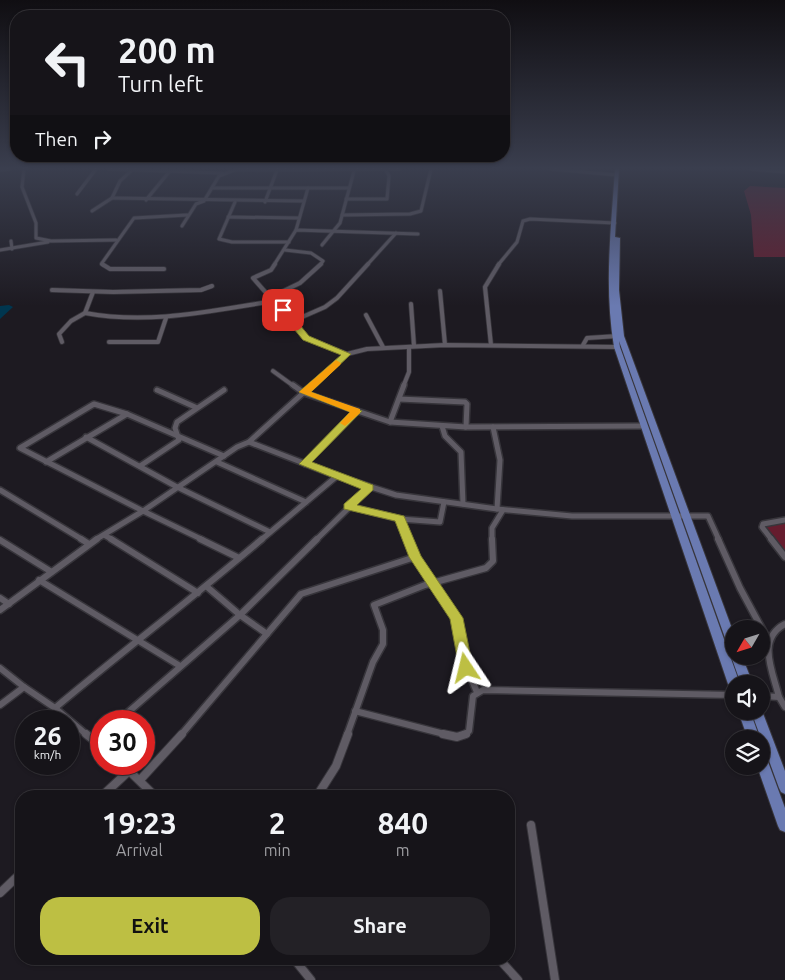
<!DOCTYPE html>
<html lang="en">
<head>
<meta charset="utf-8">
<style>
  body { margin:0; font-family:Ubuntu,sans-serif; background:#232126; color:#f1f3f6; height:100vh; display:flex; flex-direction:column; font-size:19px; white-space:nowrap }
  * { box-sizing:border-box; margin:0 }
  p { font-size:16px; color:#9e9ea2 }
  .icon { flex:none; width:28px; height:28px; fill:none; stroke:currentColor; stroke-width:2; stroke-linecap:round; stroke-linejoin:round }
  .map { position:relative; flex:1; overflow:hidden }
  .details { position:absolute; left:15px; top:790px; width:500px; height:175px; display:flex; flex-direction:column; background:#161419; border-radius:20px; box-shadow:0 1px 4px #0004,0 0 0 1px #353338 }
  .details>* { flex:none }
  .hud { position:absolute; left:10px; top:10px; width:500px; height:152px; border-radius:20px; box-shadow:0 1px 4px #0004,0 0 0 1px #353338; background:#161419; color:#f1f3f6; overflow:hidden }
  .needle { width:32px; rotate:231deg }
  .controls { position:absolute; left:725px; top:620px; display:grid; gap:10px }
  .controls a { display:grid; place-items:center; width:45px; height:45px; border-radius:50%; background:#161419; box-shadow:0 1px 4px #0004,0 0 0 1px #353338; font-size:25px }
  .speed { position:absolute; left:15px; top:710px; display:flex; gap:10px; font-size:25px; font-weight:700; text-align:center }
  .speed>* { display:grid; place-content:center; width:65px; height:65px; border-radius:50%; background:#161419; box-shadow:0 1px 4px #0004,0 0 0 1px #353338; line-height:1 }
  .speed small { font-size:12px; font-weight:400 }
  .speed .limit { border:8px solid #d22; background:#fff; color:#111 }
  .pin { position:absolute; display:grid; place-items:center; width:42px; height:42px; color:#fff; margin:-21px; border-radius:10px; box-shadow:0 2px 8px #0006 }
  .me { position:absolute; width:55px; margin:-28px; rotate:350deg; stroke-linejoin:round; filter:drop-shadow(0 0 4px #0008) }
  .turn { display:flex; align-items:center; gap:18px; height:105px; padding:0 25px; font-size:22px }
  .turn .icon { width:65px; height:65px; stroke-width:2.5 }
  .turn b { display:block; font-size:35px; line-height:42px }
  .then { display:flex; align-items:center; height:48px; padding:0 25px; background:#0003; gap:10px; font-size:19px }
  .eta { display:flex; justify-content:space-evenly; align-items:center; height:85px; text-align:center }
  .eta b { font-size:30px; font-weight:700; line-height:35px }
  .action { display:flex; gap:10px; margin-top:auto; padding:10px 25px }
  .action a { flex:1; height:58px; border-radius:20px; background:#bdbf43; color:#111; font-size:20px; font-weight:700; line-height:58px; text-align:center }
  .action a+a { background:#232126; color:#f1f3f6 }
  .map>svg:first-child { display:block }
</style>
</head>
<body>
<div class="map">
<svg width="785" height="980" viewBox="0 0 785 980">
  <rect width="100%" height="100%" fill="#1d1a21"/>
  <g fill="#651c2e">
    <polygon points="750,186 785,188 785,257 754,257 751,215 744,191"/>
    <polygon points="785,522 785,551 764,525"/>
  </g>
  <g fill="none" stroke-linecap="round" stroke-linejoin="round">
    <polygon fill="#00364f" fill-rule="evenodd" points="9,305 13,307 0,319 0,306"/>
    <defs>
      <g id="street-far4">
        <polyline points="24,169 22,187 36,223 36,238 51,241 116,240"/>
        <polyline points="108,169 222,173"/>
        <polyline points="551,169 617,175"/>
        <polyline points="751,169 785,172"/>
        <polyline points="0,170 10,169"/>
        <polyline points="235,170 400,169"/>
        <polyline points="212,188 349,188"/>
        <polyline points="77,194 96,169"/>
        <polyline points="112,198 304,201"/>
        <polyline points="346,199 387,199 389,176 386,170"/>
        <polyline points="146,200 169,172"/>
        <polyline points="235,202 219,239 232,242 289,242"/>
        <polyline points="265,202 277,170"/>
        <polyline points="92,211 112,198 120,181 133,169"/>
        <polyline points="342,215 410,214 421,211 431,169"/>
        <polyline points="228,217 299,218"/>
        <polyline points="182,226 196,204 204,201 219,176 237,169"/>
        <polyline points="296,230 308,188"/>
        <polyline points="11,241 12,249"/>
        <polyline points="322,245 340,223 354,171"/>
        <polyline points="0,250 48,242"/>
        <polyline points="285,250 311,253 323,261 320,265"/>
        <polyline points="103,265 102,263 134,218 187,215"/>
        <polyline points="274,265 296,230 418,234"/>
        <polyline points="367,265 396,233"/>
        <polyline points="498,265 517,242 523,221 530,219 615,223"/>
      </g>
      <g id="street-far3">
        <polyline points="102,264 110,269 164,269"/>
        <polyline points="275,264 271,270 253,278 306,338 347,354"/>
        <polyline points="52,290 113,292 201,290 212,286"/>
        <polyline points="440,291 445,345"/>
        <polyline points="271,297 300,283 321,264"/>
        <polyline points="411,304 414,346"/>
        <path d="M85,313c64,12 125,-2 189,-12"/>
        <polyline points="366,315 383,347"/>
        <polyline points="293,321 325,307 337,298 368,264"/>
        <polyline points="62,342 59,334 71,321 85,313 93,292"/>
        <polyline points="109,342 158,342 166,318"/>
        <polyline points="491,345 485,287 499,264"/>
        <polyline points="583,345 587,338 618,336"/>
        <polyline points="273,371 295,387"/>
        <polyline points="311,387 347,354 367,349 445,345 617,347"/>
        <polyline points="403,387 409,372 409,347"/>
      </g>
      <g id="street-far2">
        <polyline points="293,385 304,393 390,422 466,427 644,426"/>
        <polyline points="157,390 195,407"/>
        <polyline points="399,399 465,402 467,404 466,427"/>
        <polyline points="390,422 404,385"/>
        <polyline points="442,426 445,436 461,452 463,504"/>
        <polyline points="493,427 500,460 497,509"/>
        <polyline points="86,437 177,487 270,532"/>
        <polyline points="46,462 127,414 224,456"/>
        <polyline points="217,462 306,502"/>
        <polyline points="305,464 357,411"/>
        <polyline points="140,466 179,440 175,428 177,422 224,390"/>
        <polyline points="337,476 396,495 497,509 572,516 708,516 719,540"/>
        <polyline points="0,490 83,540"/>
        <polyline points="348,506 400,519 440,522 444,502"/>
        <polyline points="400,519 408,540"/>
        <polyline points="104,535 113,540"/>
        <polyline points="95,540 143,511 20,448 94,404 127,414"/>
        <polyline points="203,540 143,511 237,447 249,442"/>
        <polyline points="261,540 337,476 249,442 312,385"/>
        <polyline points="316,540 369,488"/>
        <polyline points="492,540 492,528 503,510"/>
        <polyline points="772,540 762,527 763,524 785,520"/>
      </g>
      <g id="street-far1">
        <polyline points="81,539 89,544"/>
        <polyline points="111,539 198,593"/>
        <polyline points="200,539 239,558"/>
        <polyline points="718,539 740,588 768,640"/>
        <polyline points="771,539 785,557"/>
        <polyline points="0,540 50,571"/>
        <polyline points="415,557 457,618 466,667 477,692"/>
        <polyline points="39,580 180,666"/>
        <polyline points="206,586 240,615 267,634"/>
        <polyline points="0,598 9,604"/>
        <polyline points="0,610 97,539"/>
        <polyline points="0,668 24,687"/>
        <path d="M761,696l18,1c-6,-25 -23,-58 6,-73"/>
        <polyline points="779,697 785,707"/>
        <polyline points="0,705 24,687 55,708 87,735"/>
        <path d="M55,708c68,-57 139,-111 207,-169"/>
        <polyline points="355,711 448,735"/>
        <polyline points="118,721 240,615 317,539"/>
        <polyline points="181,735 301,594 415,557 408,539"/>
        <polyline points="347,735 373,662 383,644 383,630 374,605 425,585 486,568 493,561 492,539"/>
        <polyline points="464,735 469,731 473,696 483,690 734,695"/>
      </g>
      <g id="street">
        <polyline points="86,734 101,746"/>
        <polyline points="443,734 457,737 466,734"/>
        <polyline points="96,742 101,737"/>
        <polyline points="122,764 155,796"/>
        <polyline points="140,780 182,734"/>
        <polyline points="102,796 130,770"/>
        <polyline points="317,796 336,766 348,734"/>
        <polyline points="531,825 555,980"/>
        <polyline points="0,893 21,873"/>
        <polyline points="294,959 311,980"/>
        <polyline points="499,959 518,980"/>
      </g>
      <g id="primary">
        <path d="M615,169h4l-4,68 5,1 -1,52 5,46 110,298v22h8l11,28h-12l-10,-28 2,-3 -4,-4 -110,-308 1,6 120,337h-6v5l-4,-2 -2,-3 -114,-337c-10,-60 -3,-118 1,-178z"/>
        <polygon points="761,708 785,771 785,794 781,792 779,788 751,711 761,711"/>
        <polygon points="738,711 750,711 760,739 748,739"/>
        <polygon points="761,754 765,755 767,759 785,808 785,832 780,830 778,826 757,766 761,766"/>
      </g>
    </defs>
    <use href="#street-far4" stroke="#37353b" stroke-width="4.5"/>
    <use href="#street-far3" stroke="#37353b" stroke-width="5.5"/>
    <use href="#street-far2" stroke="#37353b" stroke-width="8"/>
    <use href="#street-far1" stroke="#37353b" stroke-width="9"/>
    <use href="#street" stroke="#37353b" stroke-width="10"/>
    <use href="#primary" stroke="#37353b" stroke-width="2"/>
    <use href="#street-far4" stroke="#5f5b64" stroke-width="3"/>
    <use href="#street-far3" stroke="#5f5b64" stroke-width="4"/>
    <use href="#street-far2" stroke="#5f5b64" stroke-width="5"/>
    <use href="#street-far1" stroke="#5f5b64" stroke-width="6"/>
    <use href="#street" stroke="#5f5b64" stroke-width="8"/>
    <use href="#primary" fill="#6a7ab1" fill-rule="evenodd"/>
  </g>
  <linearGradient id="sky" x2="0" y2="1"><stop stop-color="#100e12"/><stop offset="0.55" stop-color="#3a3e4e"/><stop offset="1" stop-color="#3a3e4e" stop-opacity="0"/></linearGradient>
  <rect width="785" height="306" fill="url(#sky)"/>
  <polygon fill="#bdbf43" stroke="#7b7c2c" points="280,308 286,308 309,336 351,354 311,392 362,411 312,462 373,485 373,490 357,505 404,516 421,556 463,618 473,668 471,672 461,672 459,668 450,619 409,557 395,521 344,509 344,504 361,489 299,464 350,412 299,392 341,355 303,340 280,312"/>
  <polygon fill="#f59e0b" points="336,360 341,363 340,365 311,392 360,409 360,413 345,426 340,423 350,412 299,392"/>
</svg>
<div class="controls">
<a><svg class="needle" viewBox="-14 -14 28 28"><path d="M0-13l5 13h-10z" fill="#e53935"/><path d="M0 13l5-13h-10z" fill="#9e9ea2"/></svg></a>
<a><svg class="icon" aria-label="sound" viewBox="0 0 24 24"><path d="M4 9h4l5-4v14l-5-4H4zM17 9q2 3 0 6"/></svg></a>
<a><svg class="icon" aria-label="layers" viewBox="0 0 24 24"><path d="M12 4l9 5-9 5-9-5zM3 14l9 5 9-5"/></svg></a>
</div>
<div class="speed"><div>26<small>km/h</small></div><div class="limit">30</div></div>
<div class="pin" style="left:283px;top:310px;background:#d93025"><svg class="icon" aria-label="arrive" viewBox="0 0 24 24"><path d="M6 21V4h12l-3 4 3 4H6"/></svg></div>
<svg class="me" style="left:466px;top:668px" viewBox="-20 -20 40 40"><path d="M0-17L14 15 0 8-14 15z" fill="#bdbf43" stroke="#fff" stroke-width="4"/></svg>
<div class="hud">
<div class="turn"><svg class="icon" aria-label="left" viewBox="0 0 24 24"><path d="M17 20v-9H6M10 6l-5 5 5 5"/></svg><div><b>200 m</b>Turn left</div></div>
<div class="then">Then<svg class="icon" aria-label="right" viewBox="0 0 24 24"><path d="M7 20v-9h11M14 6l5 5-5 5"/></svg></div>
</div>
<section class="details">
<div class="eta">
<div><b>19:23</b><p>Arrival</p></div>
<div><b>2</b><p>min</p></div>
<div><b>840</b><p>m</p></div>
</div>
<div class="action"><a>Exit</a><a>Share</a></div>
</section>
</div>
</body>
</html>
